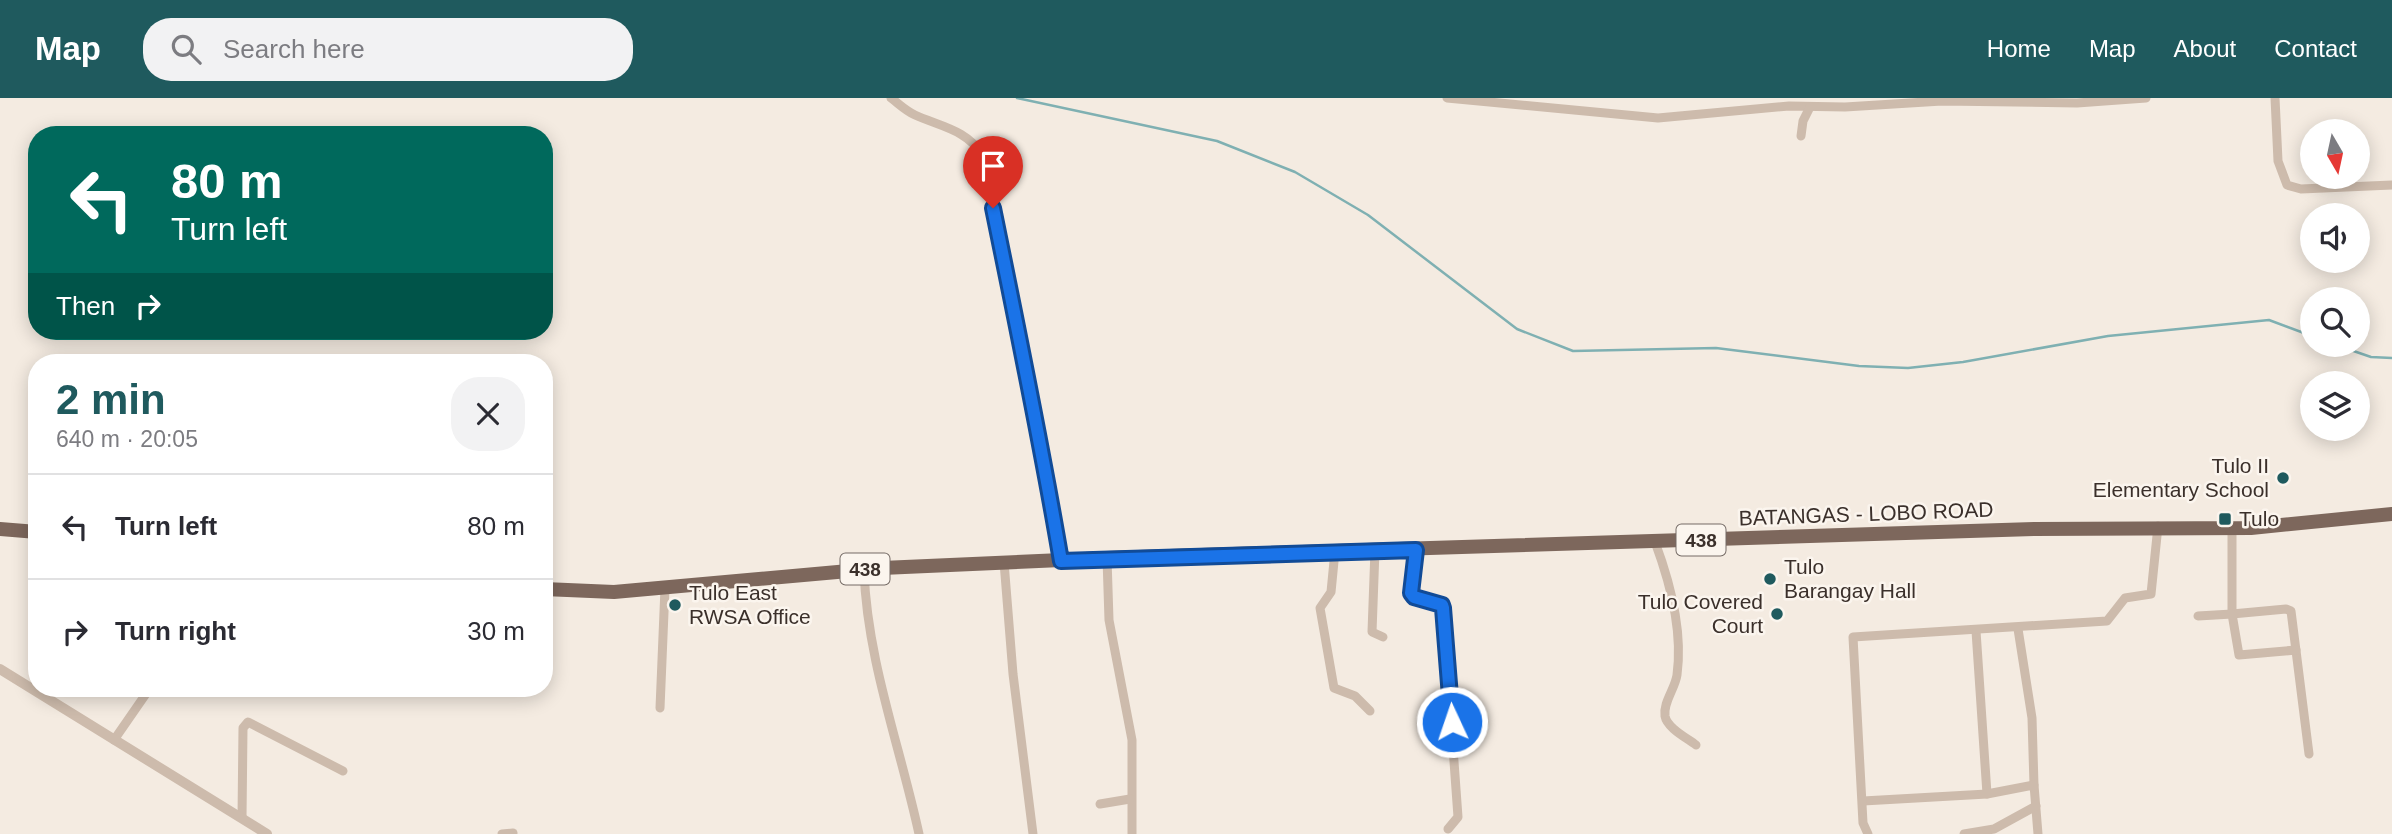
<!DOCTYPE html>
<html lang="en">
<head>
<meta charset="utf-8">
<style>
  body { margin:0; font-family:Arial,sans-serif; background:#f2f2f3; color:#2b2b33; height:100vh; display:flex; flex-direction:column; font-size:26px; white-space:nowrap }
  * { box-sizing:border-box; margin:0 }
  p { font-size:23px; color:#7c7c81 }
  .icon { flex:none; width:38px; height:38px; fill:none; stroke:currentColor; stroke-width:2; stroke-linecap:round; stroke-linejoin:round }
  .map { position:relative; flex:1; overflow:hidden }
  .drawer { position:absolute; left:28px; top:256px; width:525px; height:343px; display:flex; flex-direction:column; background:#fff; border-radius:28px; box-shadow:0 4px 18px #0003 }
  .drawer>* { flex:none }
  .top-card { position:absolute; left:28px; top:28px; width:525px; height:214px; border-radius:28px; box-shadow:0 4px 18px #0003; background:#00695c; color:#fff; overflow:hidden }
  .needle { width:46px; rotate:171deg }
  .fabs { position:absolute; left:2300px; top:21px; display:grid; gap:14px }
  .fabs a { display:grid; place-items:center; width:70px; height:70px; border-radius:50%; background:#fff; box-shadow:0 4px 18px #0003; font-size:35px }
  .pin { position:absolute; display:grid; place-items:center; width:60px; height:60px; color:#fff; margin:-72px -30px; border-radius:50% 50% 50% 0; rotate:-45deg; box-shadow:0 0 7px #0007 }
  .pin .icon { rotate:45deg }
  .me { position:absolute; width:77px; margin:-38px; rotate:357deg; stroke-linejoin:round; filter:drop-shadow(0 0 5px #0008) }
  .turn { display:flex; align-items:center; gap:24px; height:147px; padding:0 28px; font-size:32px }
  .turn .icon { width:91px; height:91px; stroke-width:2.5 }
  .turn b { display:block; font-size:49px; line-height:60px }
  .then { display:flex; align-items:center; height:66px; padding:0 28px; background:#0003; gap:14px; font-size:26px }
  .round { display:grid; place-items:center; flex:none; width:74px; height:74px; border-radius:28px; background:#f2f2f3 }
  .summary { display:flex; align-items:center; justify-content:space-between; height:119px; padding:0 28px }
  h1 { font-size:42px; font-weight:700; line-height:52px; color:#1f5a5e }
  ul { padding:0; list-style:none }
  li { display:flex; align-items:center; gap:21px; height:105px; padding:0 28px; border-top:2px solid #e1e1e2 }
  li div { flex:1 }
  li b { display:block; font-size:26px }
  li em { font-style:normal }
  header { display:flex; align-items:center; gap:42px; box-sizing:border-box; height:98px; padding:0 35px; background:#1f5a5e; color:#fff }
  header strong { font-size:33px }
  nav { display:flex; gap:38px; margin-inline-start:auto; font-size:24px }
  .search { width:490px; height:63px; background:#f2f2f3; display:flex; align-items:center; gap:18px; box-sizing:border-box; padding:0 24px; border-radius:28px; color:#7c7c81; font-size:26px }
  .map>svg:first-child { display:block }
</style>
</head>
<body>
<header>
<strong>Map</strong>
<div class="search"><svg class="icon" aria-label="search" viewBox="0 0 24 24"><circle cx="10" cy="10" r="6"/><path d="M15 15l6 6"/></svg>Search here</div>
<nav><a>Home</a><a>Map</a><a>About</a><a>Contact</a></nav>
</header>
<div class="map">
<svg width="2392" height="736" viewBox="0 0 2392 736">
  <rect width="100%" height="100%" fill="#f4ebe1"/>
  <g fill="none" stroke-linecap="round" stroke-linejoin="round">
    <g stroke="#7fb0b2" stroke-width="2.5">
      <polyline points="1017,0 1217,43 1295,74 1368,117 1517,231 1573,253 1716,250 1859,268 1908,270 1963,264 2108,238 2269,222 2312,238"/>
      <polyline points="2336,247 2371,259 2392,260"/>
    </g>
    <g stroke="#cdbbac" stroke-width="9">
      <path d="M891,0c8,6 15,13 24,17 24,11 53,15 67,40 28,135 56,270 79,405"/>
      <polyline points="1447,0 1658,20 1789,8 1845,9 1942,3 2077,5 2146,0"/>
      <polyline points="2275,0 2278,63 2287,87 2301,91 2392,87"/>
      <polyline points="1801,38 1803,23 1810,9"/>
      <polyline points="2232,430 2232,516 2286,511 2291,513 2309,656"/>
      <path d="M1655,444c15,40 28,89 22,133 -2,14 -14,27 -12,41 2,12 22,22 31,29"/>
      <polyline points="1375,452 1372,534 1383,539"/>
      <polyline points="1416,452 1411,495 1414,499 1442,507 1443,511 1458,719 1448,731"/>
      <polyline points="1335,453 1331,494 1320,510 1334,590 1355,598 1370,613"/>
      <polyline points="1107,460 1109,522 1132,642 1132,736"/>
      <polyline points="1004,464 1013,576 1033,736"/>
      <path d="M864,472c3,90 36,176 55,264"/>
      <polyline points="2198,518 2232,516 2239,557 2296,552"/>
      <polyline points="2018,531 2032,620 2034,687"/>
      <polyline points="1976,533 1987,696"/>
      <polyline points="660,610 665,490"/>
      <polyline points="114,642 150,590"/>
      <polyline points="1863,703 1987,696 2034,687 2038,736"/>
      <polyline points="1100,706 1130,701"/>
      <polyline points="242,720 243,630 248,624 343,673"/>
      <polyline points="502,736 513,735"/>
      <polyline points="1868,736 1863,725 1853,539 2107,523 2125,500 2151,496 2158,428"/>
      <polyline points="1964,736 1994,731 2036,708"/>
    </g>
    <polyline stroke="#cdbbac" stroke-width="10" points="0,571 267,736"/>
    <g stroke="#7d675c" stroke-width="14">
      <polyline points="0,431 37,434"/>
      <polyline points="544,491 614,494 882,470 1107,460 2034,431 2251,430 2392,416"/>
    </g>
  </g>
  <g fill="none" stroke-linecap="round" stroke-linejoin="round">
    <defs>
      <path id="route" d="M993,110c24,118 48,234 68,353l355,-11 -5,43 3,4 28,8 1,3 9,114"/>
    </defs>
    <use href="#route" stroke="#114b97" stroke-width="18"/>
    <use href="#route" stroke="#1a73e8" stroke-width="12"/>
  </g>
  <g fill="#1f5a5e" stroke="#fbf5ee" stroke-width="2.5">
    <circle cx="2283" cy="380" r="7"/>
    <rect x="2218" y="414" width="14" height="14" rx="3.5"/>
    <circle cx="1770" cy="481" r="7"/>
    <circle cx="675" cy="507" r="7"/>
    <circle cx="1777" cy="516" r="7"/>
  </g>
  <g text-anchor="middle" stroke-width="5" stroke-linejoin="round" paint-order="stroke">
    <g fill="#fbf5ee" stroke="#756b66" stroke-width="2">
      <rect x="1676.5" y="426.5" width="49" height="31" rx="5"/>
      <rect x="840.5" y="455.5" width="49" height="31" rx="5"/>
    </g>
    <g font-size="19" font-weight="bold" fill="#3b302b">
      <text x="1701" y="449">438</text>
      <text x="865" y="478">438</text>
    </g>
    <g font-size="21" fill="#3b302b" stroke="#fbf5ee" text-anchor="start">
      <text x="2269" y="375" text-anchor="end">Tulo II<tspan x="2269" dy="24">Elementary School</tspan></text>
      <text x="2239" y="428">Tulo</text>
      <text x="1784" y="476">Tulo<tspan x="1784" dy="24">Barangay Hall</tspan></text>
      <text x="689" y="502">Tulo East<tspan x="689" dy="24">RWSA Office</tspan></text>
      <text x="1763" y="511" text-anchor="end">Tulo Covered<tspan x="1763" dy="24">Court</tspan></text>
    </g>
    <g font-size="21" fill="#3b302b" stroke="#fbf5ee">
      <text transform="translate(1866 416) rotate(-2)" y="7">BATANGAS - LOBO ROAD</text>
    </g>
  </g>
</svg>
<div class="fabs">
<a><svg class="needle" viewBox="-14 -14 28 28"><path d="M0-13l5 13h-10z" fill="#e53935"/><path d="M0 13l5-13h-10z" fill="#7c7c81"/></svg></a>
<a><svg class="icon" aria-label="sound" viewBox="0 0 24 24"><path d="M4 9h4l5-4v14l-5-4H4zM17 9q2 3 0 6"/></svg></a>
<a><svg class="icon" aria-label="search" viewBox="0 0 24 24"><circle cx="10" cy="10" r="6"/><path d="M15 15l6 6"/></svg></a>
<a><svg class="icon" aria-label="layers" viewBox="0 0 24 24"><path d="M12 4l9 5-9 5-9-5zM3 14l9 5 9-5"/></svg></a>
</div>
<div class="pin" style="left:993px;top:110px;background:#d93025"><svg class="icon" aria-label="arrive" viewBox="0 0 24 24"><path d="M6 21V4h12l-3 4 3 4H6"/></svg></div>
<svg class="me" style="left:1452px;top:624px" viewBox="-20 -20 40 40"><circle r="17" fill="#1a73e8" stroke="#fff" stroke-width="3"/><path d="M0-11L8 9 0 5-8 9z" fill="#fff"/></svg>
<div class="top-card">
<div class="turn"><svg class="icon" aria-label="left" viewBox="0 0 24 24"><path d="M17 20v-9H6M10 6l-5 5 5 5"/></svg><div><b>80 m</b>Turn left</div></div>
<div class="then">Then<svg class="icon" aria-label="right" viewBox="0 0 24 24"><path d="M7 20v-9h11M14 6l5 5-5 5"/></svg></div>
</div>
<section class="drawer">
<div class="summary"><div><h1>2 min</h1><p>640 m · 20:05</p></div><a class="round"><svg class="icon" aria-label="close" viewBox="0 0 24 24"><path d="M6 6l12 12M18 6L6 18"/></svg></a></div>
<ul>
<li><svg class="icon" aria-label="left" viewBox="0 0 24 24"><path d="M17 20v-9H6M10 6l-5 5 5 5"/></svg><div><b>Turn left</b></div><em>80 m</em></li>
<li><svg class="icon" aria-label="right" viewBox="0 0 24 24"><path d="M7 20v-9h11M14 6l5 5-5 5"/></svg><div><b>Turn right</b></div><em>30 m</em></li>
</ul>
</section>
</div>
</body>
</html>
